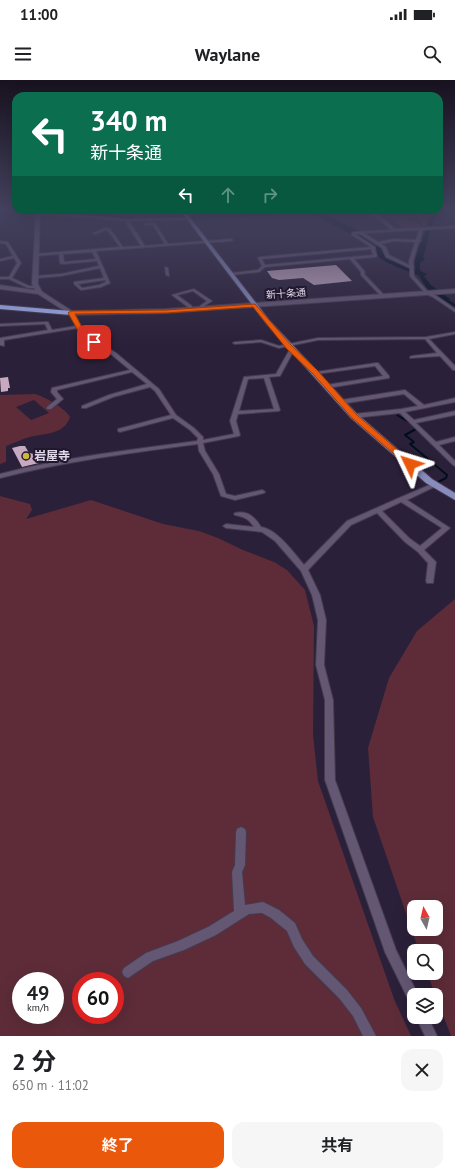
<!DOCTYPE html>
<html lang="ja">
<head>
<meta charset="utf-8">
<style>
  body { margin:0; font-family:"PT Sans","Noto Sans JP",sans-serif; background:#f6f6f6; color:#202124; height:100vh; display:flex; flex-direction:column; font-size:15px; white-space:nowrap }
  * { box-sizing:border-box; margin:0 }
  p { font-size:13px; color:#757577 }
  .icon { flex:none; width:22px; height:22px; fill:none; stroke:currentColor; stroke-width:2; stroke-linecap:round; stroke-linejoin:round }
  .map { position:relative; height:956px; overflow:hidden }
  .details { display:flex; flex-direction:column; background:#fff; flex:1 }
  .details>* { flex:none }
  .top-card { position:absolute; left:12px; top:12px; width:431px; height:122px; border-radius:12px; box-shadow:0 4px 16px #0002; background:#0b6e4f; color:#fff; overflow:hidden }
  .needle { width:26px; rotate:352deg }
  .buttons { position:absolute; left:407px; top:820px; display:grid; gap:8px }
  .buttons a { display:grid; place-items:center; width:36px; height:36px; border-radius:8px; background:#fff; box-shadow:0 4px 16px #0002; font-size:20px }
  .speed { position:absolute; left:12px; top:892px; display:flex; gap:8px; font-size:20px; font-weight:700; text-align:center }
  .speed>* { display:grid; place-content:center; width:52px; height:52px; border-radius:50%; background:#fff; box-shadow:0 4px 16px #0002; line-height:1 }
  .speed small { font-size:10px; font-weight:400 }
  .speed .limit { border:6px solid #d22; background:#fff; color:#111 }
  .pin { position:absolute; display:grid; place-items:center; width:34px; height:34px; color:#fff; margin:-17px; border-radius:8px; box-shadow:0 2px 6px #0006 }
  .me { position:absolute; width:44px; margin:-22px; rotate:311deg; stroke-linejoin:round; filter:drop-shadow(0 0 3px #0008) }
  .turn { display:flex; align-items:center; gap:14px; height:84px; padding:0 12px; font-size:18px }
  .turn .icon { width:52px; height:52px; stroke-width:2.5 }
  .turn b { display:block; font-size:28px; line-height:34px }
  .lanes { display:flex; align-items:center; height:38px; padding:0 12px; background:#0003; justify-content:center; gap:20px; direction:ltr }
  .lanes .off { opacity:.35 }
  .round { display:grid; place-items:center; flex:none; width:42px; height:42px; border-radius:12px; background:#f6f6f6 }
  .summary { display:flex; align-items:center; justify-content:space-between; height:68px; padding:0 12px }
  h1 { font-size:24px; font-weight:700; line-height:30px }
  .button { display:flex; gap:8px; margin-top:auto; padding:8px 12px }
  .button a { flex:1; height:46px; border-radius:12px; background:#ea580c; color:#fff; font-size:16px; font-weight:700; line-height:46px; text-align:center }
  .button a+a { background:#f6f6f6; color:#202124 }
  .status { display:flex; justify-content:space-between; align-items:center; height:28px; padding:0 20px; background:#fff; direction:ltr }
  .status svg { height:11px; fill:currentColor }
  header { display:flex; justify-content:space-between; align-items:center; height:52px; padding:0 12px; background:#fff; font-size:18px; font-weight:700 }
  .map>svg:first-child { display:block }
</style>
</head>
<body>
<div class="status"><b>11:00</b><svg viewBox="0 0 49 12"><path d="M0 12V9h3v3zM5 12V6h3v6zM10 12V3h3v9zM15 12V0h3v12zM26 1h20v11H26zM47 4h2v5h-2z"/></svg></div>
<header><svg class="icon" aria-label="menu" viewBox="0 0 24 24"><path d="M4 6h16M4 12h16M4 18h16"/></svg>Waylane<svg class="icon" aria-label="search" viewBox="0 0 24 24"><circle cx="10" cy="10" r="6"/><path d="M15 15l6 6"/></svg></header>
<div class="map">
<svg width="455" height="956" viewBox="0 0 455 956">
  <rect width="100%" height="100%" fill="#2b2039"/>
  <g fill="#5d2c38" fill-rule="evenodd">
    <path d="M419,130h11l-6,17c-6,-6 -8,-8 -5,-17z"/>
    <polygon points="407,138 418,143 423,149 401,149 401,146 395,140"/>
    <path d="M35,314c10,3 30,14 35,23 -6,18 -25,16 -40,20 -8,2 -16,6 -24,9v16l-6,2v-69zM34,320l15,13 -18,7 -15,-13z"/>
    <path d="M0,416l30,8 2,6 -6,9 65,-19 72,24 36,7 19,7 25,12 31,12 13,8 18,20 9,36 -1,109 5,46 76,218 17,37h-411zM21,901h34v34h-34zM81,901h34v34h-34z"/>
    <path d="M455,519v437h-4l-24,-63h9v-22h-17l-46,-134 -5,-69 21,-70 28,-47zM414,827h22v22h-22z"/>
  </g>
  <path fill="#000e1c" d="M435,130l5,1h-2v3c-7,9 -11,32 -15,43l2,2 -2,2 -3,1v9l11,14 19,14 -1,1 6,4v3c-9,-6 -21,-12 -28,-19 -4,-5 -13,-19 -12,-25 2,-19 14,-36 20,-53z"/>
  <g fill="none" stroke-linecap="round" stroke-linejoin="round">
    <g stroke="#000e1c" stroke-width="1.5">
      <polyline points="121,130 129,136 142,139"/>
      <polyline points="397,335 404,339"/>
    </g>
    <g stroke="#000e1c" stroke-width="2">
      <polyline points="402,338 409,342"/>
      <polyline points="414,346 416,349 405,355 414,362 410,364 447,395 446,398 436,403"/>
    </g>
    <path fill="#000e1c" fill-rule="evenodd" d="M17,130h32l86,7 183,-7 60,31 7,8 1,5 5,3 36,17 -4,3 -3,-1c-9,-4 -37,-13 -42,-20 -3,-5 -1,-7 -6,-11l-56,-29 -14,-2 -111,6 -56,1 -114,-9z"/>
  </g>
  <g fill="#c7a9c0">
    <polygon points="336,185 352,201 314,205 303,198 279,200 272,198 267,191"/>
    <polygon points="8,297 10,308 8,308 8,311 1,312 0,298"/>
    <polygon points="20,366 25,366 29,373 34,374 39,383 22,387 12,368"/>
  </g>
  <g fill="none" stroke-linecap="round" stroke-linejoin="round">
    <defs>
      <g id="minor">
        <polygon points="248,130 252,130 254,133 251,134"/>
        <polygon points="267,130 274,130 272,131"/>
        <path d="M367,130h4l25,19 59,-3v2l-32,2 -3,10 1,1 -2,1 -6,19 1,15 14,16 7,3 20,14v3l-22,-15 -7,-3 -16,-18v-8l-24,-11 -4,-9 -22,-14h-5l20,13v2l2,7 -2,1 -21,2 11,13 -1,2 20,21v2h-2l-21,-22v-3l-11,-13 -85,8 -6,5 -28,3 -2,-1 2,-1 27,-3 4,-4 -4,-8 2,-1 111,-10 -19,-12v-2l2,-1 38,-2zM419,150l-3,10 -22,-1 -16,3 -14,-9zM394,161l21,1 -6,19v4l-20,-10 -3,-8 -5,-3zM371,169l2,6 -108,10 -3,-6z"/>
        <path d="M38,132l86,7 65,-1 2,1 -2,1 -60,1 16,25 20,-2 -12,-19h-8l1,-2h9l13,21 63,-5 2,1 -2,1 -135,10 14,32 -9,4 -20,3 -7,-6v-2l30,-4 -4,-10 -39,8 -25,2 -2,-1 2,-1 25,-2 38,-8 -2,-5 -35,3 -2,-1 -1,-9 -23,2 -2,-1 1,-1 85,-7 -12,-16 -2,-1 -11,4 -2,-1 13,-5 4,1 13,18 18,-1 -16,-25 -88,-7zM92,172l4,7 -32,3 -1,-8zM105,200l1,2 -7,3 -17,3 -4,-4z"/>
        <polygon points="0,161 8,162 21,183 12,198 29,206 36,206 36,208 28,208 9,199 0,199 0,197 9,197 17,183 14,178 0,181 0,179 13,176 6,164 0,163"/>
        <polygon points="165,187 168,188 169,196 166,195"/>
        <polygon points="194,209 212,221 204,226 205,230 201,230 200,226 207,221 193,211 177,215 192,226 192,230 190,231 188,230 188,227 172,215"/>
        <path d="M69,232h4l12,21 31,20 43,36 17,26 18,13 9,9v3l31,-6 -4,-13 14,-44 32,-3 14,-25h4v1l-14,26 -11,1 11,33 -1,1 -41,3 -2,7 4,14 -1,1 -36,7 2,8 14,23 7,20 9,2 27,-6 2,1 1,1 -1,1 -29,7 -14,-4 -8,-22 -14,-23 -1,-7c-67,9 -133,17 -198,34v-4c65,-17 131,-24 197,-33l1,-3 -8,-8 -17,-12 -53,14 -2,-1v-2l53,-14 -16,-24 -5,-4 -37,10 -27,11h-4v-2l27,-11 38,-11 -15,-12 -75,18v2l6,7 -12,10h-4v-2l10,-8 -6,-7 1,-4 78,-18 -18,-15 -31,-20 -3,-7 -74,12v6l-4,-1v-7l48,-8 -3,-6 -45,2v-2l46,-2h2l4,8 24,-4 -7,-13zM264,298l10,31 -35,2 9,-32z"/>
        <polygon points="455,252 455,254 429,259 455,286 455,290 453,290 440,276 410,278 410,277 412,276 437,273 425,259 318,260 279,268 261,262 235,264 233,263 235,262 261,260 279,266 318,258 426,257"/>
        <polygon points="376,283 378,283 389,296 389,298 328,308 326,307 326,305 383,296 375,286 316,294 314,293 316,292"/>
        <polygon points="405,310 424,325 455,318 455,322 405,332 414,340 455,331 455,335 416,343 436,362 455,357 455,361 439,365 455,381 455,386 453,385 400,333 354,338 351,336 354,334 401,329 418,326 404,314 341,324 338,322 341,320"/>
        <path d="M434,403l2,1 1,1 -1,1 -29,14 43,28 -26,22 12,12 -3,21h-6l-1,-2 2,-18 -10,-11 -13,-10 -28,-29 -26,12 -43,45 12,25 6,25 -2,45 9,35 2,80 61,170 22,45h-4v10l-4,-2 -25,-51 -60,-172v-80l-9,-35 2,-45 -6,-25 -11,-24 -26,-30 -13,-9 -36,-4 -3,-2 3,-2 28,3c-6,-9 -10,-10 -19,-12l-1,-1 1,-1c12,-3 20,4 26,14 16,2 33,26 43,38l43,-44 52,-23zM401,422l41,26 -22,18 -11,-8 -27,-27z"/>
        <polygon points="241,747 245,749 246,752 245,785 242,792 245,825 263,822 279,830 295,843 302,859 313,876 347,910 361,928 376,956 363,956 353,936 339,918 305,884 294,867 287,851 271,838 262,833 249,834 216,855 184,870 153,881 128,898 124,896 122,892 124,888 146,873 178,861 208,847 234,831 232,792 235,785 236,752 237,749"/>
        <polygon points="416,937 428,937 437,956 425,956"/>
      </g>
      <polygon id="tertiary" points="36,130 40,130 38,204 42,212 39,214 36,212 32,204"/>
      <polygon id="secondary" points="0,205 41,211 72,231 166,229 455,209 455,213 166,233 71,235 38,214 0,209"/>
      <polygon id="primary" points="180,130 184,130 270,241 357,334 432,399 455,413 455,420 426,403 351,338 266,243"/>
      <polygon id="motorway" points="0,225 71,231 75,233 71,235 0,229"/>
    </defs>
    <use href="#minor" stroke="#453b4f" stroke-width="2"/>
    <use href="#tertiary" stroke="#453b4f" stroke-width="2"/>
    <use href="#secondary" stroke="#453b4f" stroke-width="2"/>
    <use href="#primary" stroke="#453b4f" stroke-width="2"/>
    <use href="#motorway" stroke="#453b4f" stroke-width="2"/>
    <use href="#minor" fill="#635773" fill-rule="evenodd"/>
    <use href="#tertiary" fill="#635773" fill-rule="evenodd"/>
    <use href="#secondary" fill="#635773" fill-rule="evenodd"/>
    <use href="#primary" fill="#888cbd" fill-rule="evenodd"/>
    <use href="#motorway" fill="#a0b0ef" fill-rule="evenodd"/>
  </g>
  <linearGradient id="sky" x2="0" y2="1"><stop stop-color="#18121f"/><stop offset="0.49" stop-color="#44425f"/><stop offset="1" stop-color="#44425f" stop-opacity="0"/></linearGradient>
  <rect width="455" height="264" fill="url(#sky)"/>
  <polygon fill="#ea580c" stroke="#983908" points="255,224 291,265 318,291 357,335 413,383 413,386 408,386 352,338 313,294 286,268 253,227 166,233 75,234 85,253 97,262 94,264 81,256 68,233 71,231 166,230"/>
  <circle fill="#cfb837" stroke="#21172e" stroke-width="1.5" cx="26" cy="376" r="4"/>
  <g text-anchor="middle" stroke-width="4" stroke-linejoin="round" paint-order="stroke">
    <g font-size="10" fill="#dfd9e9" stroke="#21172e">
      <text transform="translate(286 213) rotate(-4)" y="4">新十条通</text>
    </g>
    <g font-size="12" font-weight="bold" fill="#dfd9e9" stroke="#21172e" text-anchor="start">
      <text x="34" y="380">岩屋寺</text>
    </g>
  </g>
</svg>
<div class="buttons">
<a><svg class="needle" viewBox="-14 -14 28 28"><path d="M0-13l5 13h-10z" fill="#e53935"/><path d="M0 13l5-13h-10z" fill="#757577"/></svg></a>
<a><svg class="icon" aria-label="search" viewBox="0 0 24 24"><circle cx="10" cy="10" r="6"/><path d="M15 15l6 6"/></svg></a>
<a><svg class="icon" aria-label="layers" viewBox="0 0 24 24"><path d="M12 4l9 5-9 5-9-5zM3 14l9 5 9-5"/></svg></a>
</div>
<div class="speed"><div>49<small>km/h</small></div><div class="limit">60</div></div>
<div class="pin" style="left:94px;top:262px;background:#d93025"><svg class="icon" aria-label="arrive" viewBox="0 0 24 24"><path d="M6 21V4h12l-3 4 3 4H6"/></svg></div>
<svg class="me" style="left:410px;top:384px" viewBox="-20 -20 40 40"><path d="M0-17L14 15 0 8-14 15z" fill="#ea580c" stroke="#fff" stroke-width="4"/></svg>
<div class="top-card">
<div class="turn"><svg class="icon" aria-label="left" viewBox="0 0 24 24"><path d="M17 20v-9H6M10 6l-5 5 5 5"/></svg><div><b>340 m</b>新十条通</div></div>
<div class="lanes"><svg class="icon" aria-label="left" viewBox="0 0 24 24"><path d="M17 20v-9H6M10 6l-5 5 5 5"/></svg><svg class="icon off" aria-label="ahead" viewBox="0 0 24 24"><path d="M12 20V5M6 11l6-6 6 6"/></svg><svg class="icon off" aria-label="right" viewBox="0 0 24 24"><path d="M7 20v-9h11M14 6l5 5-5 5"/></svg></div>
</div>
</div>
<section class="details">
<div class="summary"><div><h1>2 分</h1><p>650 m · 11:02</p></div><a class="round"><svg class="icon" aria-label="close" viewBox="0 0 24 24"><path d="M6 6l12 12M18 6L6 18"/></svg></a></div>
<div class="button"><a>終了</a><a>共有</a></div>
</section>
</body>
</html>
